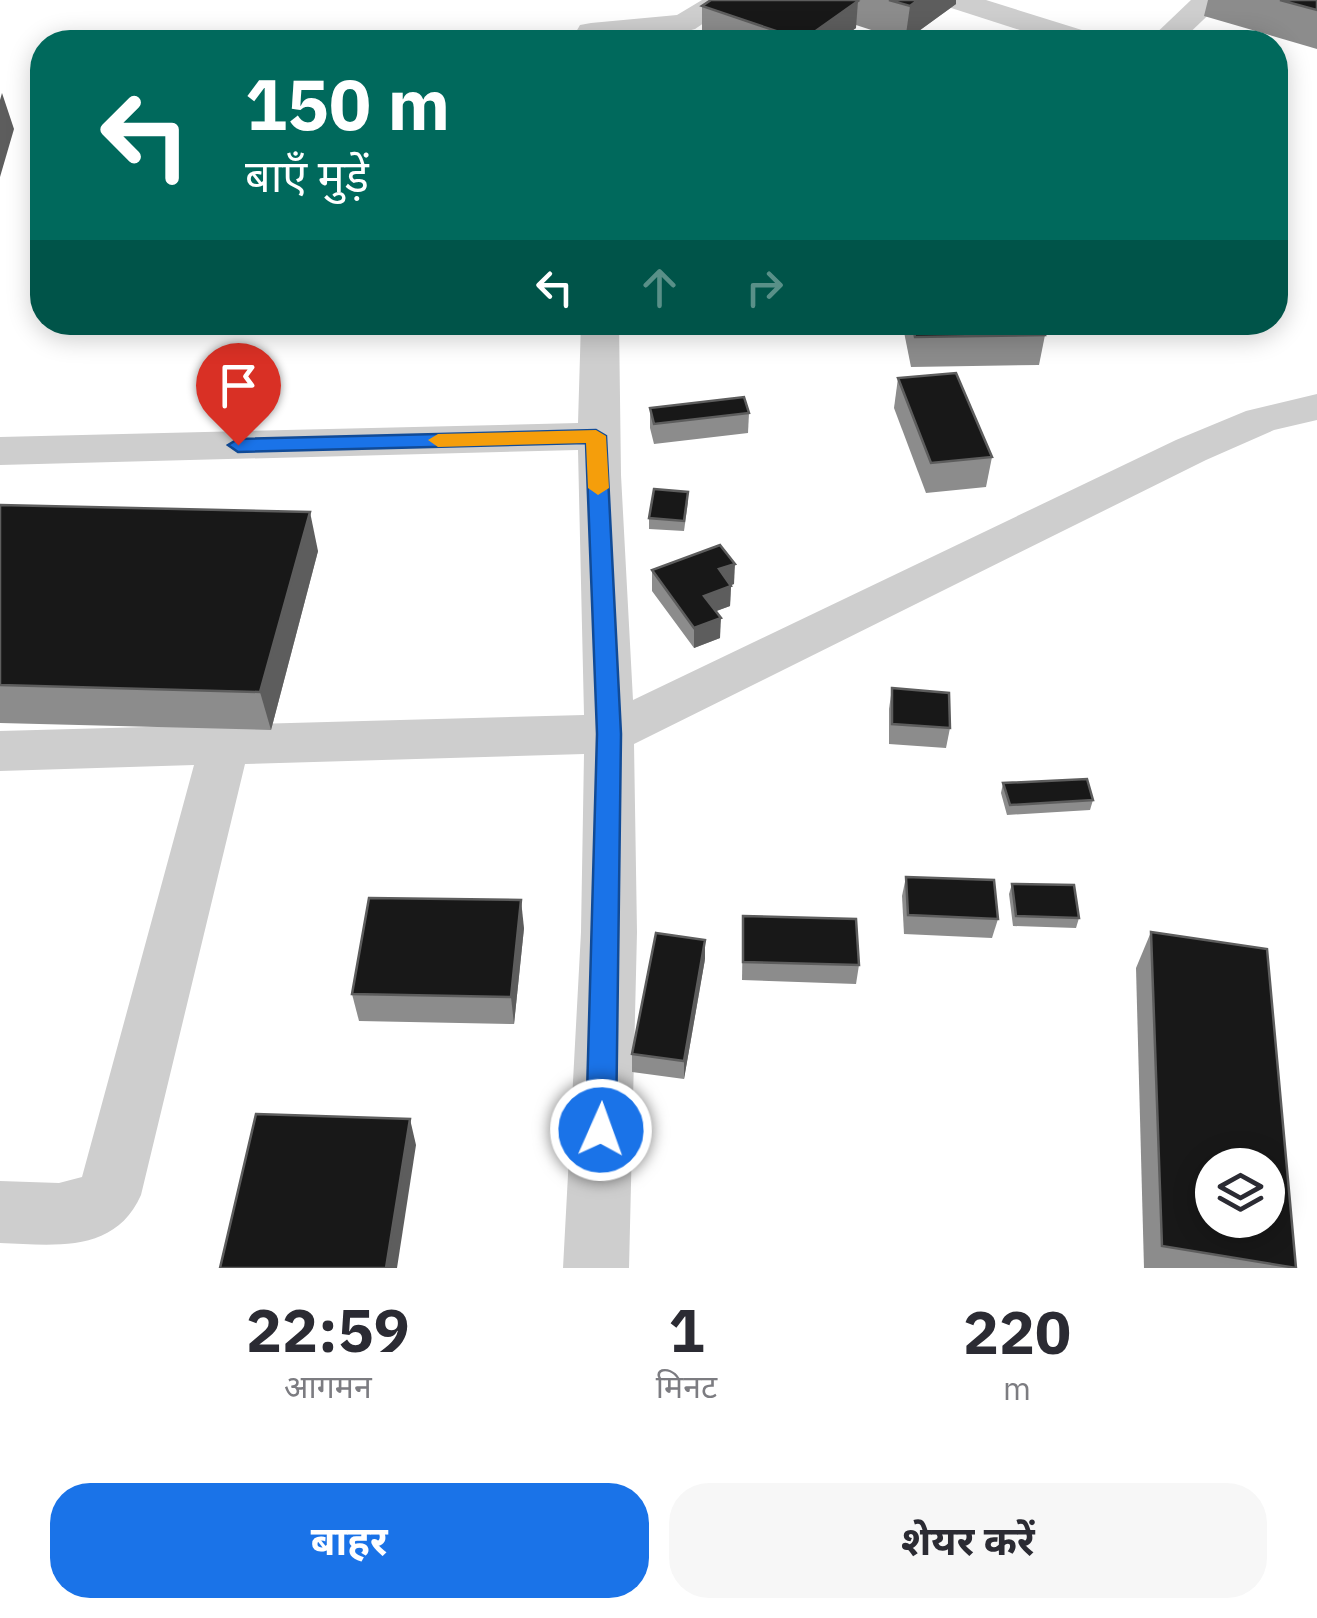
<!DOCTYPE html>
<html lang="hi">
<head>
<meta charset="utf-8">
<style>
  body { margin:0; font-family:"IBM Plex Sans","Noto Sans Devanagari",sans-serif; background:#f7f7f7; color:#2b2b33; height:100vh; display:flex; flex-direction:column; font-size:38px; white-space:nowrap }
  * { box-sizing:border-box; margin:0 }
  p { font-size:32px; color:#7c7c81 }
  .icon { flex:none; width:55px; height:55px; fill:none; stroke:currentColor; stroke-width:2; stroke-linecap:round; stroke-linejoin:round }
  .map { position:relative; height:1268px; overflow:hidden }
  .sheet { display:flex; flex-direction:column; background:#fff; flex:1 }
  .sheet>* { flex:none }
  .banner { position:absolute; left:30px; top:30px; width:1258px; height:305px; border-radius:40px; box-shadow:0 5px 25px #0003; background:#00695c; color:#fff; overflow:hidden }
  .tools { position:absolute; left:1195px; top:1148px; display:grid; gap:20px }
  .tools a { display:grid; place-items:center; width:90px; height:90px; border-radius:50%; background:#fff; box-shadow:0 5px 25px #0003; font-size:50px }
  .pin { position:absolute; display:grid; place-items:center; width:85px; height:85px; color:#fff; margin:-102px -42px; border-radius:50% 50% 50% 0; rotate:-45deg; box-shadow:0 0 10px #0007 }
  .pin .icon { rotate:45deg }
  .me { position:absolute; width:110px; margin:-55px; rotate:2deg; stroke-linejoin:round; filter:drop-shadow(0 0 8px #0008) }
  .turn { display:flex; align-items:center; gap:35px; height:210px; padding:0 50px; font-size:45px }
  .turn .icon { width:130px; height:130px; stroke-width:2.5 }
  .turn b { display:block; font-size:70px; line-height:85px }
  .lanes { display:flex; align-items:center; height:95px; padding:0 50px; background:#0003; justify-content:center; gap:50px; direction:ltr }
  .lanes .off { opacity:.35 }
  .eta { display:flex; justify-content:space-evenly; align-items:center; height:170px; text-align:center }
  .eta b { font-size:60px; font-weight:700; line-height:70px }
  .button { display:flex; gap:20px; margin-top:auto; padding:20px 50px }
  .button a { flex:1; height:115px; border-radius:40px; background:#1a73e8; color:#fff; font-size:40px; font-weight:700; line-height:115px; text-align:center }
  .button a+a { background:#f7f7f7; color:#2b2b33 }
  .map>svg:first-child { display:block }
</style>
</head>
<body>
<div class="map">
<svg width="1317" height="1268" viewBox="0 0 1317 1268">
  <rect width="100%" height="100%" fill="#fff"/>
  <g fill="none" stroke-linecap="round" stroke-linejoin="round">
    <g fill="#cecece" fill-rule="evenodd">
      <polygon points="702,0 738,0 695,29 684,32 591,41 580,39 576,32 580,25 591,23 677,15"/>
      <polygon points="941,0 986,0 1098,35 1103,42 1057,42 945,6"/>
      <polygon points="1191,0 1224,0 1180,42 1147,42"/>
      <path d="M581,322h38l2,153 12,225 543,-260 70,-29 71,-17v26l-43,10 -68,30 -572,284 3,188 -8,336h-66l18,-336 3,-178 -339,10 -104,431c-26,59 -87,50 -141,48v-62l59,2 23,-6 112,-412 -194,6v-40l584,-16 -6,-265 -578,15v-28l578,-14z"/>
    </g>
  </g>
  <g fill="#8c8c8c">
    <polygon points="711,0 956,0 956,4 905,41 856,25 856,28 836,42 730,42 702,33 702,6"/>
    <polygon points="1208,0 1317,0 1317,49 1204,16"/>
    <polygon points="902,322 1041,322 1045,335 1039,365 911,367"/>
    <polygon points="898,378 992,457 986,487 926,493 894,408"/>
    <polygon points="650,408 749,413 748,433 654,444 650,428"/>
    <polygon points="688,502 684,531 649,529 649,518"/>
    <polygon points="0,505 318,551 271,730 0,723"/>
    <polygon points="652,570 734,584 731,585 730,606 716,611 720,638 694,648 652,591"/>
    <polygon points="892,688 950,728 946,748 889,744 889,709"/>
    <polygon points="1003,783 1093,800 1090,810 1007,815 1001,793"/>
    <polygon points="906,877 998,919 992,938 904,934 902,896"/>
    <polygon points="1012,884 1079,918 1076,928 1013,926 1009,894"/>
    <polygon points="743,916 859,965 856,984 742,980"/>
    <polygon points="524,928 514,1024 359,1021 352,994"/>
    <polygon points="1151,932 1296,1268 1144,1268 1136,968"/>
    <polygon points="705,959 684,1079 632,1072 632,1054"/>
  </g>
  <g fill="#5d5d5d">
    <polygon points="918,0 956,0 956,4 905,41 910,6"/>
    <polygon points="858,1 856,28 836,42 803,42 803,40"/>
    <polygon points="2,93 14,129 0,177 0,100"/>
    <polygon points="310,512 318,551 271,730 260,692"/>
    <polygon points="735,564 734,584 718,590 719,569"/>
    <polygon points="731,586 730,606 703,616 704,596"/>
    <polygon points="721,618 720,638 694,648 694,628"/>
    <polygon points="521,900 524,928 514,1024 511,997"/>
    <polygon points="705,940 705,959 684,1079 684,1061"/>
    <polygon points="410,1119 416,1145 397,1268 386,1268"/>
  </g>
  <g fill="#181818" stroke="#5d5d5d" stroke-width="2.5" fill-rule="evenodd">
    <polygon points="711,0 856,0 858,1 803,40 702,6"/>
    <polygon points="889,0 918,0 910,6"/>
    <polygon points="1280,0 1317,0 1317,10"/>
    <polygon points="912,322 1041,322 1045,335 915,337"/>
    <polygon points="956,373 992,457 931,463 898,378"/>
    <polygon points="744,397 749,413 654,424 650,408"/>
    <polygon points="654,489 688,492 684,521 649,518"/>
    <polygon points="0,505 310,512 260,692 0,685"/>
    <polygon points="720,545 735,564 719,569 731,586 704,596 721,618 694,628 652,570"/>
    <polygon points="892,688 949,693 950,728 892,724"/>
    <polygon points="1087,779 1093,800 1010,805 1003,783"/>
    <polygon points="906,877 994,880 998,919 908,915"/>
    <polygon points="1012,884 1074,885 1079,918 1016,916"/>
    <polygon points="369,898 521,900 511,997 352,994"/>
    <polygon points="743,916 856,919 859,965 743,962"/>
    <path d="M1151,932l116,17 29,319 -134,-22zM1212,1165h56v55h-56z"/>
    <polygon points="656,933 705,940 684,1061 632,1054"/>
    <polygon points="256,1114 410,1119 386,1268 220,1268"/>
  </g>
  <polygon fill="#1a73e8" stroke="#114b97" stroke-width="2.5" points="596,430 606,436 621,734 616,1130 611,1139 601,1143 591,1139 586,1130 597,734 586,443 238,452 228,445 238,439"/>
  <polygon fill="#f59e0b" points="596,430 606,436 609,488 598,495 588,488 586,443 438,447 428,440 438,434"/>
</svg>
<div class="tools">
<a><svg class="icon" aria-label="layers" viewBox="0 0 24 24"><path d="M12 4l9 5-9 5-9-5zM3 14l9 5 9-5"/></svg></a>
</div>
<div class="pin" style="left:238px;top:445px;background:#d93025"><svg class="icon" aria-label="arrive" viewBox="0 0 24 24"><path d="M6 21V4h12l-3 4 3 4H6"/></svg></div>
<svg class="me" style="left:601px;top:1130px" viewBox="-20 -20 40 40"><circle r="17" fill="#1a73e8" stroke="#fff" stroke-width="3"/><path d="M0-11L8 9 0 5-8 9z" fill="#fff"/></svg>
<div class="banner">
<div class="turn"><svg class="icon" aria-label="left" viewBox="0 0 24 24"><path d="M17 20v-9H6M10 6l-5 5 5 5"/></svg><div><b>150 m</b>बाएँ मुड़ें</div></div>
<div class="lanes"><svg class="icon" aria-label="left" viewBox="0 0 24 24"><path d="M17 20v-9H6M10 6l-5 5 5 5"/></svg><svg class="icon off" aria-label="ahead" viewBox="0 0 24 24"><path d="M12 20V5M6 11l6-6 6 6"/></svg><svg class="icon off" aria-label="right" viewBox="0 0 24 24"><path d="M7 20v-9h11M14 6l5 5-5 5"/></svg></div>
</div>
</div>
<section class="sheet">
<div class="eta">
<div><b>22:59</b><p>आगमन</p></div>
<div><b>1</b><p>मिनट</p></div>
<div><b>220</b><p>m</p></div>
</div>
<div class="button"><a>बाहर</a><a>शेयर करें</a></div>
</section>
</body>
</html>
